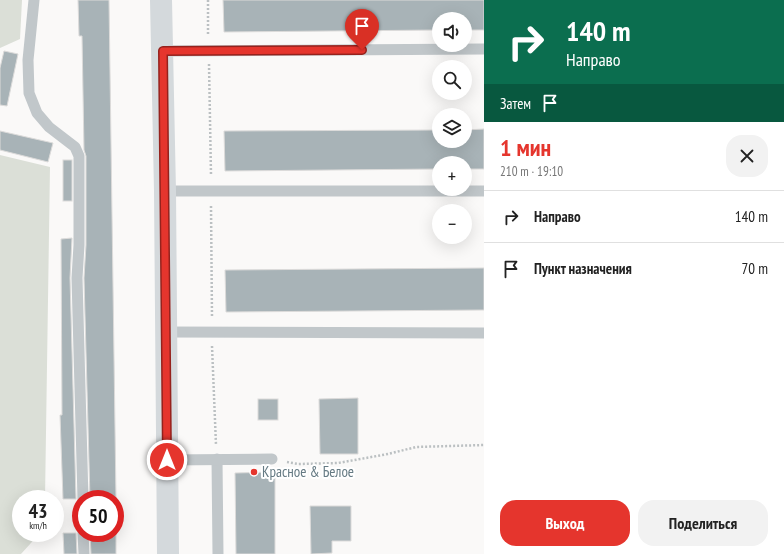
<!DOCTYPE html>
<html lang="ru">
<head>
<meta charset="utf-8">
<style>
  body { margin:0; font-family:"PT Sans Narrow",sans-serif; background:#f2f2f2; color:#222; height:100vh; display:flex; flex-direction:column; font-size:15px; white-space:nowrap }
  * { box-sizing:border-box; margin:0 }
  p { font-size:13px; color:#767676 }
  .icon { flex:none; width:22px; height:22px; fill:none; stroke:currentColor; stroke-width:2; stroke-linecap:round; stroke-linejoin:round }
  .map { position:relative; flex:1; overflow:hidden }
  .sheet { display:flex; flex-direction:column; background:#fff; width:300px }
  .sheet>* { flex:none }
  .top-card { background:#0b6e4f; color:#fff; overflow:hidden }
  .tools { position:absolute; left:432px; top:12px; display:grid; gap:8px }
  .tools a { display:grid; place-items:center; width:40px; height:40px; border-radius:50%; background:#fff; box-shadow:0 4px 16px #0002; font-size:20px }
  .speed { position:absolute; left:12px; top:490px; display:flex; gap:8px; font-size:20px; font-weight:700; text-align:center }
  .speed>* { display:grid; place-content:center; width:52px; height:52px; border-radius:50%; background:#fff; box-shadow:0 4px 16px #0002; line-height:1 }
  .speed small { font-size:10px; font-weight:400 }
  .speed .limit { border:6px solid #d22; background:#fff; color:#111 }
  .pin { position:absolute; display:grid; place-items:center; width:34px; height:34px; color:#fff; margin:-41px -17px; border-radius:50% 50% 50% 0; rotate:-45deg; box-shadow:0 0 4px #0007 }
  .pin .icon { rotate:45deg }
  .me { position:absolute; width:44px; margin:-22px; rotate:0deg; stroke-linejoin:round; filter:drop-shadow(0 0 3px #0008) }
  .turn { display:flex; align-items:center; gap:14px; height:84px; padding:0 16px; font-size:18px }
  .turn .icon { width:52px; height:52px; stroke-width:2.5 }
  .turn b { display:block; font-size:28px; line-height:34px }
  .then { display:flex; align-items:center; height:38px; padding:0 16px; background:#0003; gap:8px; font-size:15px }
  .round { display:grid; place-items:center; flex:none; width:42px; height:42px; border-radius:16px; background:#f2f2f2 }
  .head { display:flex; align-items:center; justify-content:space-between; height:68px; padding:0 16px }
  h1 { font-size:24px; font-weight:700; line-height:30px; color:#e5352d }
  .primary-button { display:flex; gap:8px; margin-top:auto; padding:8px 16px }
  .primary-button a { flex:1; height:46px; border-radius:16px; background:#e5352d; color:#fff; font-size:16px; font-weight:700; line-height:46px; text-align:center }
  .primary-button a+a { background:#f2f2f2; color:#222 }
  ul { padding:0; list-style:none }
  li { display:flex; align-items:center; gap:12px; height:52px; padding:0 16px; border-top:1px solid #e0e0e0 }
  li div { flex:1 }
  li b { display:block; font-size:15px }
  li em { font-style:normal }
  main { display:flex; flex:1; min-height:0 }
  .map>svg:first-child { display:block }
</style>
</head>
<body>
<main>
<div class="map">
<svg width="484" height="554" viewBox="0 0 484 554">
  <rect width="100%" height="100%" fill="#faf9f8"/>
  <g fill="#dbdfd7">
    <polygon points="0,0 22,0 20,39 0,48"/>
    <polygon points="0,155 50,167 45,499 21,499 21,533 40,533 21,554 0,554"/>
  </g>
  <g fill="#a8b3b7" stroke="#dcdbda">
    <polygon points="78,0 109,0 116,499 90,499 84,278 86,245 86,156 84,150 82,36 79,36"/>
    <polygon points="223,0 484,0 484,30 465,30 465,19 439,19 439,30 224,32"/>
    <polygon points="4,51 18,54 7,106 0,105 0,68"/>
    <polygon points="484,129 484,169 465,169 465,163 439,163 439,169 225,171 224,131 439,130 439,141 465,141 465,130"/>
    <polygon points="0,131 53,143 48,162 0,150"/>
    <rect x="63" y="160" width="9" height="41"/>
    <polygon points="72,238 70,278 76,499 63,499 60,415 62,415 61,239"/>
    <polygon points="484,268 484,310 226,312 225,270"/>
    <polygon points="358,398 358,454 320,454 319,399"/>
    <rect x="258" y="399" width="20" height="21"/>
    <polygon points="275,472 275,554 236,554 235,473"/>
    <polygon points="310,506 351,506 351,541 332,541 332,553 311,554"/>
    <polygon points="63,533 76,533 77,554 64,554"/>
    <polygon points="90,533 116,533 116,554 91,554"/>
  </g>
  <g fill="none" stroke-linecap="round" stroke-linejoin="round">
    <g stroke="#bbc0c2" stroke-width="2.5" stroke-dasharray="2 2" stroke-linecap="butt">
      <polyline points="208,0 208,35"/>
      <polyline points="209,64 211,175"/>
      <polyline points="211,206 212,317"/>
      <polyline points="212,346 216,445"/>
      <polyline points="287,462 298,464 338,463 388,454 416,447 484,445"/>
    </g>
    <g stroke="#c1c7ca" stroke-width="11">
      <polyline points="34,0 28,60 29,93 37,113 49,127 75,147 79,156 79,245 77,278 83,499"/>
      <polyline points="163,51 484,49"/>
      <polyline points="165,191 484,191"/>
      <polyline points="166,332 484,333"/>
      <polyline points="217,459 218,554"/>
      <polyline points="167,460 272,459"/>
      <polyline points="83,533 84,554"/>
    </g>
    <polyline stroke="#d4d9dc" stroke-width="22" points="161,0 165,191 168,554"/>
  </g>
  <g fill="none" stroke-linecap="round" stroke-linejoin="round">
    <defs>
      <polyline id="route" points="167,460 163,51 362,50"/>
    </defs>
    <use href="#route" stroke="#95221d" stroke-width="10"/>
    <use href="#route" stroke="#e5352d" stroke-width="7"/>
  </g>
  <circle fill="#e5352d" stroke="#fff" stroke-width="1.5" cx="254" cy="472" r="4"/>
  <g text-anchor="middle" stroke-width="4" stroke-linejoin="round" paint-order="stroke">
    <g font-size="15" fill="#657a83" stroke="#fff" text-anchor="start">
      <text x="262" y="477">Красное &amp; Белое</text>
    </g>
  </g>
</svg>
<div class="tools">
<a><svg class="icon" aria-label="sound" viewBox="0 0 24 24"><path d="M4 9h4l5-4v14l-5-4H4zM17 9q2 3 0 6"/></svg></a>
<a><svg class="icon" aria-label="search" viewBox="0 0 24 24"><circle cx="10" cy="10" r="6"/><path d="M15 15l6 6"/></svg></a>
<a><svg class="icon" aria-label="layers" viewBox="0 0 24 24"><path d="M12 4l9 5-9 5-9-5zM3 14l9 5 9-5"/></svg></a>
<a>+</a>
<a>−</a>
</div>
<div class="speed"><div>43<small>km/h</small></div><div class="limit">50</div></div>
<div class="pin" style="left:362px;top:50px;background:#d93025"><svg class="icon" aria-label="arrive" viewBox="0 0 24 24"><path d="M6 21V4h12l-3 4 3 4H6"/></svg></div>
<svg class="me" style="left:167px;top:460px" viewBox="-20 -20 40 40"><circle r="17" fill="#e5352d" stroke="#fff" stroke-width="3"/><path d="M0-11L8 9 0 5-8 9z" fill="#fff"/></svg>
</div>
<section class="sheet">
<div class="top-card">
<div class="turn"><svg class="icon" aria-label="right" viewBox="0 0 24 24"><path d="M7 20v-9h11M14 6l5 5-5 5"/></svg><div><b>140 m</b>Направо</div></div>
<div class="then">Затем<svg class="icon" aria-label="arrive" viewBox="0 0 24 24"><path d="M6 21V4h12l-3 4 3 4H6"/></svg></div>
</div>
<div class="head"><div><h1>1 мин</h1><p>210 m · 19:10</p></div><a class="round"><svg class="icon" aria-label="close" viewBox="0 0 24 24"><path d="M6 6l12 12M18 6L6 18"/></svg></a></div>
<ul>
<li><svg class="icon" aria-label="right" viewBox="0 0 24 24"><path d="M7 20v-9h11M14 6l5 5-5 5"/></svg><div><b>Направо</b></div><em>140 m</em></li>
<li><svg class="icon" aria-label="arrive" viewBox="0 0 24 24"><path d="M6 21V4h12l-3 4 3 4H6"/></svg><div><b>Пункт назначения</b></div><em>70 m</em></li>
</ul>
<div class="primary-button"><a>Выход</a><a>Поделиться</a></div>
</section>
</main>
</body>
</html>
